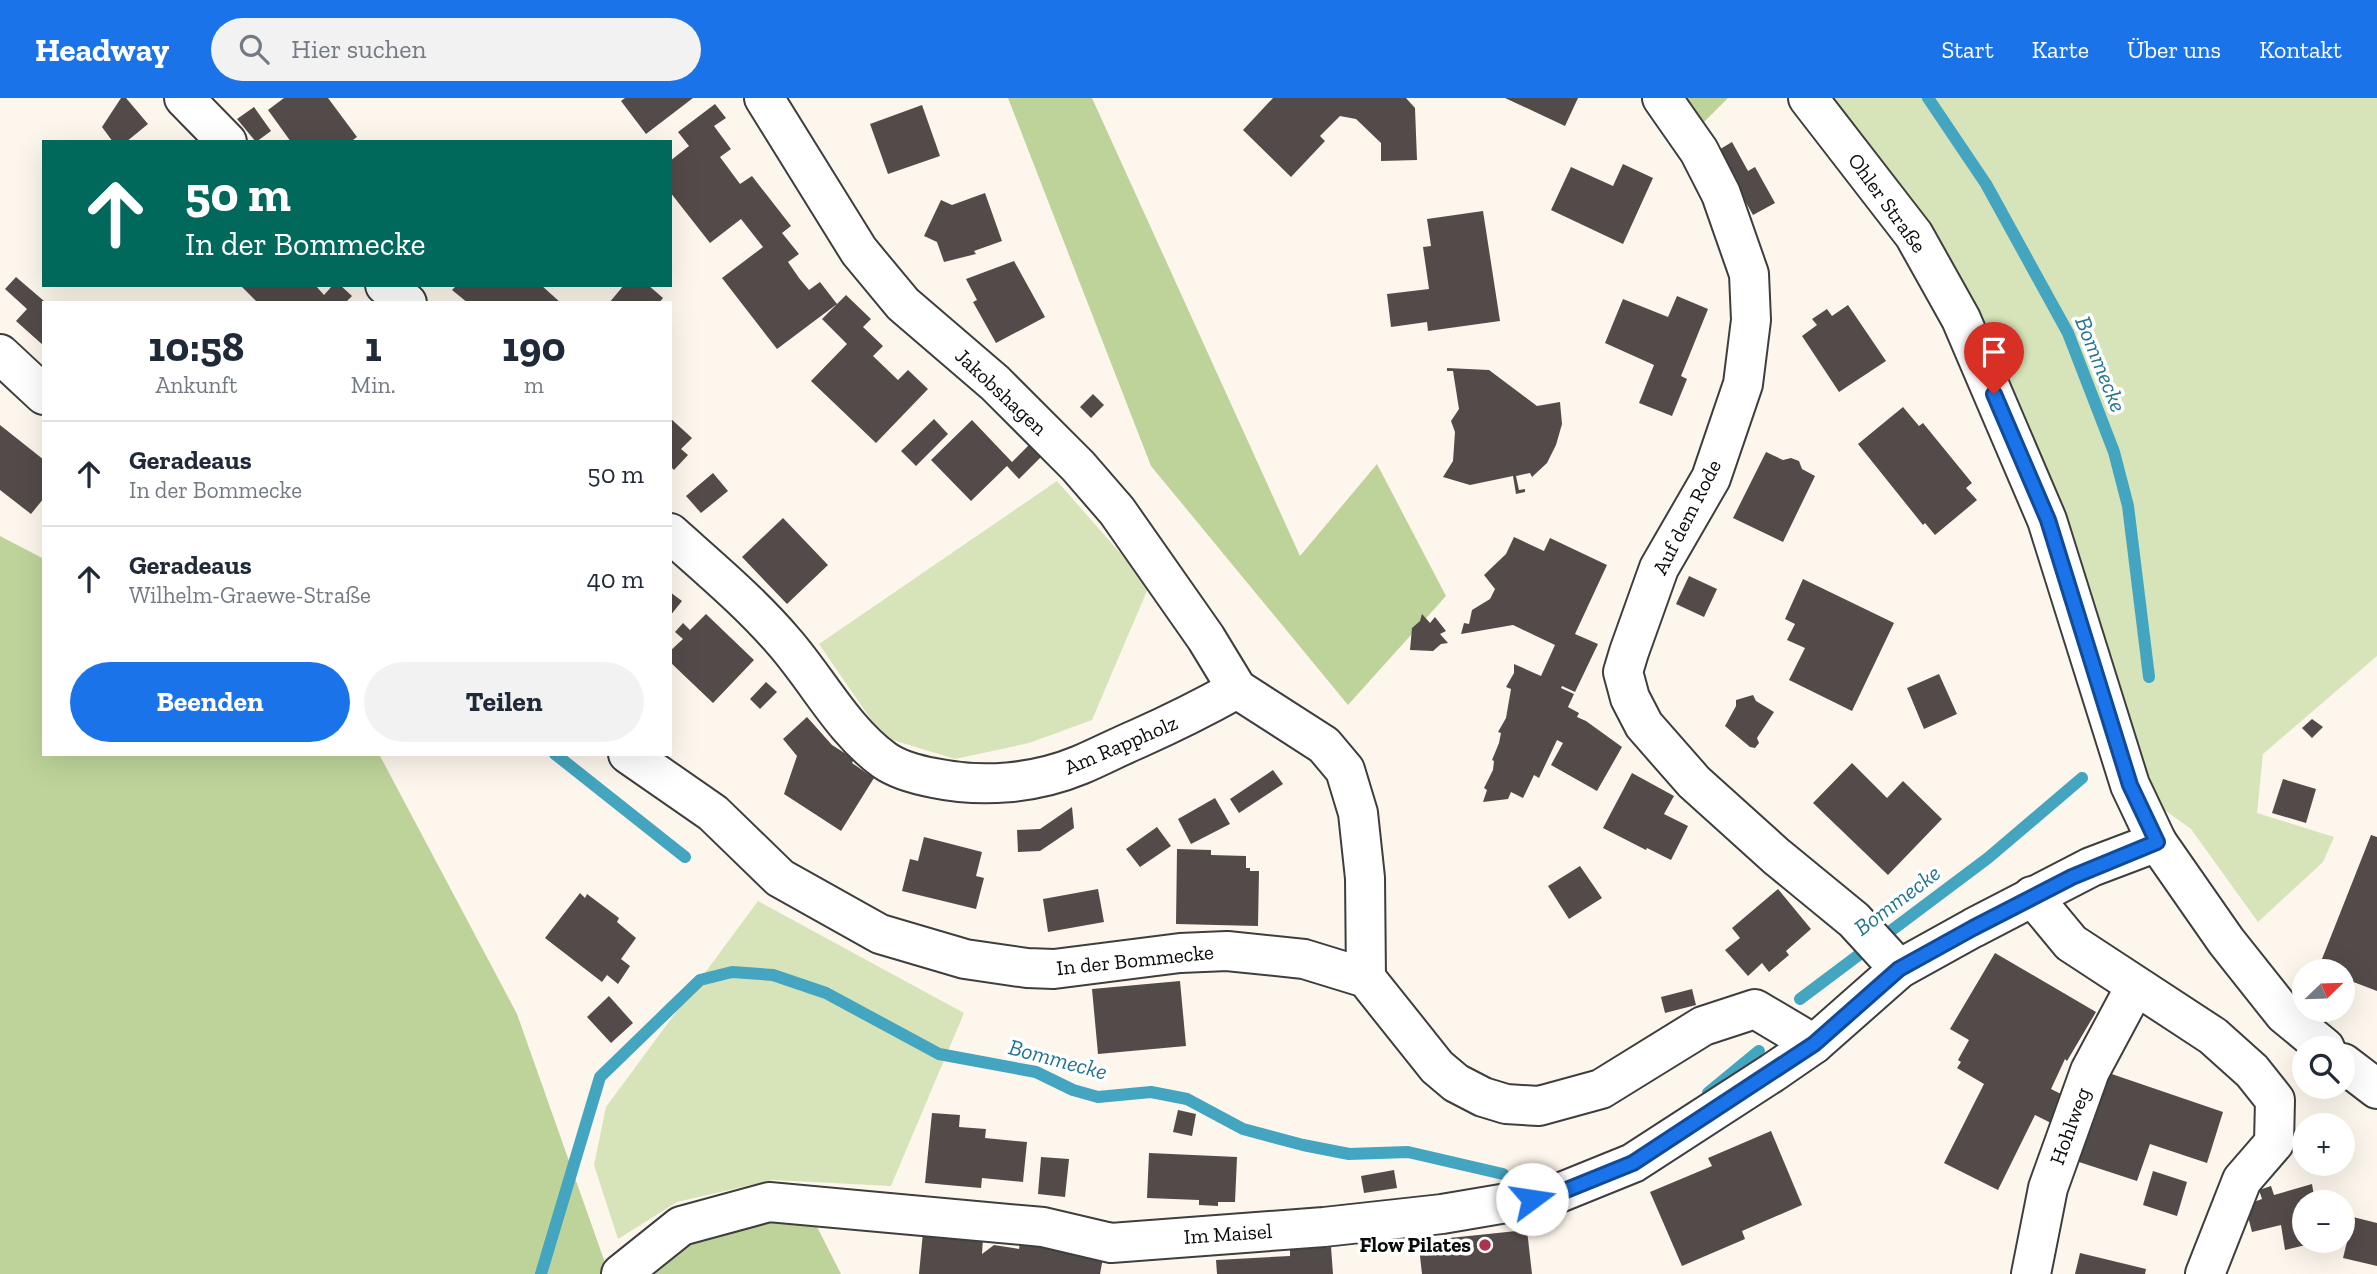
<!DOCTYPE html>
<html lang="de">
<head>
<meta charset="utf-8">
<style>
  body { margin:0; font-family:"Zilla Slab",serif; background:#f2f2f3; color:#1f2937; height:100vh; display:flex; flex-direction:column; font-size:26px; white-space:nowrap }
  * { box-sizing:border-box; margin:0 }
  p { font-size:23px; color:#747a83 }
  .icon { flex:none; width:38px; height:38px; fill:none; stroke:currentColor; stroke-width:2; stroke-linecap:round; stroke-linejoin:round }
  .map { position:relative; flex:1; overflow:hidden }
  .drawer { position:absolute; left:42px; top:203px; width:630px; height:455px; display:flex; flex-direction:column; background:#fff; border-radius:0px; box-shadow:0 7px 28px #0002 }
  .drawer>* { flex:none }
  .hud { position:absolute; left:42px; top:42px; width:630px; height:147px; border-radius:0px; box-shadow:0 7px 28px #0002; background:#00695c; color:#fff; overflow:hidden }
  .needle { width:46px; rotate:67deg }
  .controls { position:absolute; left:2292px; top:861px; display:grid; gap:14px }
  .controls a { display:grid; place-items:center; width:63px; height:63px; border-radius:50%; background:#fff; box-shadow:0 7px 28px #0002; font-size:35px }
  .pin { position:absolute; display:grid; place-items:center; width:60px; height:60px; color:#fff; margin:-72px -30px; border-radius:50% 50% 50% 0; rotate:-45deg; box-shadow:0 0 7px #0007 }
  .pin .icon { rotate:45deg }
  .me { position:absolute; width:77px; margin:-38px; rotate:76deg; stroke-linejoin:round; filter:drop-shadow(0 0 5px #0008) }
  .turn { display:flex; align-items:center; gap:24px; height:147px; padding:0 28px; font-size:32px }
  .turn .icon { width:91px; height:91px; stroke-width:2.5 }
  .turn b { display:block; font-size:49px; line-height:60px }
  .eta { display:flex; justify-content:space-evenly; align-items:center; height:119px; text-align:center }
  .eta b { font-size:42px; font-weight:700; line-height:49px }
  .action { display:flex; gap:14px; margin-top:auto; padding:14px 28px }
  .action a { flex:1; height:80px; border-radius:42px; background:#1a73e8; color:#fff; font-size:28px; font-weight:700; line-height:80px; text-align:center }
  .action a+a { background:#f2f2f3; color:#1f2937 }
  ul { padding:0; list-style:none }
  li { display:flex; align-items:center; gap:21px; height:105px; padding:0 28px; border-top:2px solid #e0e1e3 }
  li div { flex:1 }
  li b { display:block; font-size:26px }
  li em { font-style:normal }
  header { display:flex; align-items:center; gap:42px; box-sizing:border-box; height:98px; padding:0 35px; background:#1a73e8; color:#fff }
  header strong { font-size:33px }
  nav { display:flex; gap:38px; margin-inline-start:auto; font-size:24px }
  .search { width:490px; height:63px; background:#f2f2f3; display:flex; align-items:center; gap:18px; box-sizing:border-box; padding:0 24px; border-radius:38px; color:#747a83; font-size:26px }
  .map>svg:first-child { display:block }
</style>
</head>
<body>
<header>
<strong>Headway</strong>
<div class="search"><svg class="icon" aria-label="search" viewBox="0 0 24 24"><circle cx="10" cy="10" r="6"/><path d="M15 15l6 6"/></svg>Hier suchen</div>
<nav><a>Start</a><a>Karte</a><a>Über uns</a><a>Kontakt</a></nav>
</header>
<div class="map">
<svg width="2377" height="1176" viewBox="0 0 2377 1176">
  <rect width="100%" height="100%" fill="#fdf6ec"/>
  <g fill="#d7e4b9">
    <polygon points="1815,0 2377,0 2377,558 2263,656 2257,715 2334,739 2323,764 2258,824 2191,731 2130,687 1961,221"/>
    <polygon points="1057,383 1149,488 1092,622 1029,645 955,661 883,639 819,546"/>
    <polygon points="758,803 964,915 891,1088 773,1082 677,1104 618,1141 594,1067 606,1009"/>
  </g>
  <g fill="#bed39a">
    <polygon points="1008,0 1092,0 1300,458 1377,366 1446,498 1348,607 1151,368"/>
    <polygon points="1673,0 1728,0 1695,33"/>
    <polygon points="0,438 44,461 44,656 379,656 517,916 609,1176 0,1176"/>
    <polygon points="765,1115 814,1123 841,1176 643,1176 690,1139"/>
  </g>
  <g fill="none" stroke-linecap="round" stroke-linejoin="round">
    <g stroke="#43a5bf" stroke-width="12">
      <polyline points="1928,0 1986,86 2068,235 2114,354 2128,408 2149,579"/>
      <polyline points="555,656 685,759"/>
      <polyline points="1800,901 1988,760 2082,680"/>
      <polyline points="1708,995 1759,953"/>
      <polyline points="541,1176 600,979 700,882 732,874 773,877 826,895 939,956 1036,974 1073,992 1098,999 1151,994 1187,1001 1243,1031 1303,1047 1349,1056 1408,1054 1503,1076"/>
    </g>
  </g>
  <g fill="#534b49">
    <polygon points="121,0 126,0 148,26 126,44 113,44 102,29"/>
    <polygon points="284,0 328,0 357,39 350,44 291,44 268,12"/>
    <polygon points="625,0 693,0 646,36 621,3"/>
    <polygon points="1273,0 1406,0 1415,10 1417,62 1381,63 1381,45 1356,21 1340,18 1320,38 1325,43 1291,79 1243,32"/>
    <polygon points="1505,0 1578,0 1565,28"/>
    <polygon points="715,6 726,20 714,28 731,51 720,59 740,86 752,78 791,128 782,135 799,156 788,164 799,180 809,192 820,184 837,206 846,197 871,221 863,229 883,248 873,258 898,282 908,272 928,291 876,345 811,283 847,246 822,221 837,206 777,251 722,180 763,149 741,121 710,145 670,94 670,63 689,48 678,34"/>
    <polygon points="922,7 940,58 888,76 870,26"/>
    <polygon points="254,9 271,33 256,44 237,21"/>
    <polygon points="1732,44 1748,73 1755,69 1775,105 1753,117 1717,53"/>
    <polygon points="1623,66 1653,80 1623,146 1551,112 1571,69 1613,88"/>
    <polygon points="985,95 1002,143 974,153 976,156 944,164 937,144 924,138 941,102 952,107"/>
    <polygon points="1483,113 1500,223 1428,233 1427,224 1391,229 1387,196 1429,191 1423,149 1431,148 1427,121"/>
    <polygon points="1014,163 1045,219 996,245 973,204 977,202 966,181"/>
    <polygon points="16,179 44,203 44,248 16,223 27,211 5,191"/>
    <polygon points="240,187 315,187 324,197 333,187 340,187 352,198 345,205 258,205"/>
    <polygon points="457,187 541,187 561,205 468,205 452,192"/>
    <polygon points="624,187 648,187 663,200 659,205 609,205"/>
    <polygon points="1677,198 1708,211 1681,278 1687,281 1672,318 1639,305 1654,267 1605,245 1623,201 1668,219"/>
    <polygon points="1848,207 1886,263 1839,294 1802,238 1817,227 1812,221 1827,211 1832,218"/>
    <polygon points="1447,270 1489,272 1537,308 1560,304 1562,326 1556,347 1547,365 1532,379 1530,375 1516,378 1519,392 1525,391 1525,394 1516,396 1513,378 1470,387 1443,379 1453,363 1455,334 1451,323 1459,311 1453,273 1447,273"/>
    <polygon points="1093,296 1104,307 1091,320 1080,309"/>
    <polygon points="1903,309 1919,328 1923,325 1972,385 1966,390 1977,402 1935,437 1925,425 1923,427 1858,346"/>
    <polygon points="670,320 692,340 681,351 688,357 674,372 670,368"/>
    <polygon points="934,321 948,336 916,368 901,353"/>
    <polygon points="972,322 1012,364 1032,344 1044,356 1019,381 1007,368 971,403 931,362"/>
    <polygon points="0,327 44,362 44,400 31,416 0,392"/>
    <polygon points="1766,354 1783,362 1791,360 1799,363 1802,371 1815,378 1783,444 1733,420"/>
    <polygon points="713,375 728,393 701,415 686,398"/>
    <polygon points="783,420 828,467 787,506 742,459"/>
    <polygon points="1514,439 1544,453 1550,440 1607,467 1575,536 1598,546 1575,594 1562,588 1561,590 1574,596 1568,609 1579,615 1577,619 1586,623 1622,649 1597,693 1551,667 1563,645 1557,642 1539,680 1534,677 1523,700 1511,694 1508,701 1483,704 1487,692 1484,690 1493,672 1494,663 1492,662 1499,645 1501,635 1498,634 1506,620 1511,591 1506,589 1514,575 1514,566 1541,578 1555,547 1513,527 1461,536 1464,525 1469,526 1472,512 1490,501 1495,491 1484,477 1506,456"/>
    <polygon points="1689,478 1717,491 1704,519 1676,506"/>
    <polygon points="1803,481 1894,525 1852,613 1789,582 1805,550 1787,542 1795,526 1785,521"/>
    <polygon points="670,494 682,503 670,518"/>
    <polygon points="706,516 754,562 713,605 670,564 670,553 683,541 675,534 683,525 690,532"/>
    <polygon points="1422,516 1430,525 1435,519 1446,533 1440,536 1448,545 1441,546 1433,553 1410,552 1412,530 1420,523"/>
    <polygon points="1939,576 1957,616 1924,631 1907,590"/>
    <polygon points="766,584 777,594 760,611 750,601"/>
    <polygon points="1753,597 1756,603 1774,614 1757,640 1759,645 1755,650 1750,649 1725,628 1736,608 1736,602"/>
    <polygon points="807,619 832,647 854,661 852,665 874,680 841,733 784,696 797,658 783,641"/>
    <polygon points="2312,621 2323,629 2312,640 2302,630"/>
    <polygon points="1852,665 1887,700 1903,683 1942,721 1888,777 1813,705"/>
    <polygon points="1273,672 1283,686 1239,715 1230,701"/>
    <polygon points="1632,675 1674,698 1664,716 1688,728 1671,762 1647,750 1646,752 1603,730"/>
    <polygon points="2283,681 2316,691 2306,725 2272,715"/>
    <polygon points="1215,700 1230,726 1191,746 1178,721"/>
    <polygon points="1072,709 1074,730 1040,753 1018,754 1017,732 1040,731"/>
    <polygon points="1157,729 1171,748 1140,769 1126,751"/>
    <polygon points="2371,737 2377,739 2377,893 2343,880 2343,873 2325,873 2318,871"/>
    <polygon points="924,739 982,754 976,778 984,780 976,811 902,793 910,761 918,763"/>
    <polygon points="1177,751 1211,752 1211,757 1246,758 1246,770 1250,770 1250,773 1259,773 1258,828 1176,826"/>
    <polygon points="1580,768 1602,800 1569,821 1548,788"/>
    <polygon points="1098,791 1104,824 1048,834 1043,801"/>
    <polygon points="1778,791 1811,831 1786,853 1789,857 1769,874 1762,865 1748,878 1725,852 1740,840 1732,830"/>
    <polygon points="580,795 585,800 587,796 619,820 617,824 636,840 621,861 630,868 618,886 607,877 602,884 545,840"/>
    <polygon points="1995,855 2096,914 2067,963 2065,961 2051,991 2065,998 2053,1026 2035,1017 1998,1092 1944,1065 1984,986 1957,970 1961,964 1958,962 1969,942 1950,931"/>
    <polygon points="1180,883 1186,948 1098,956 1092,891"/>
    <polygon points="1692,891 1696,907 1665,915 1661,899"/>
    <polygon points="609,898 633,925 611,945 587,919"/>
    <polygon points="2100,972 2223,1014 2207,1065 2150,1046 2137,1083 2073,1062"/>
    <polygon points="1178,1012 1196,1016 1192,1038 1173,1034"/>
    <polygon points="932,1015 960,1017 959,1029 986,1031 985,1040 1027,1044 1023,1084 982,1080 981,1090 925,1085"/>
    <polygon points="1771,1033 1802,1107 1742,1133 1745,1141 1682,1168 1650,1094 1712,1068 1708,1060"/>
    <polygon points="1149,1055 1237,1059 1235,1104 1218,1104 1218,1108 1199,1107 1199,1102 1147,1100"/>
    <polygon points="1041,1059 1069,1061 1065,1099 1038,1096"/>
    <polygon points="1394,1072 1397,1090 1364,1095 1361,1078"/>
    <polygon points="2153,1073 2187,1084 2177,1118 2143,1107"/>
    <polygon points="2312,1086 2315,1104 2305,1104 2305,1143 2318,1144 2285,1152 2281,1127 2252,1134 2245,1107 2262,1101 2259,1092 2271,1088 2274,1097"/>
    <polygon points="2353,1119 2377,1125 2377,1168 2343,1160"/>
    <polygon points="1527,1132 1532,1176 1422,1176 1419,1149 1440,1147 1440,1141"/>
    <polygon points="923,1134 983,1140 982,1156 994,1147 1019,1151 1020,1144 1103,1160 1100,1176 919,1176"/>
    <polygon points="1331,1149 1333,1176 1217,1176 1216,1162 1290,1158 1290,1152"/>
    <polygon points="2080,1155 2146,1171 2145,1176 2075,1176"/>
  </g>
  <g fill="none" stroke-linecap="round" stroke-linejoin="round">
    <defs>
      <g id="minor">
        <polyline points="184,0 227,44"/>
        <polyline points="764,0 859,153 903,206 995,285 1078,368 1117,413 1206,540 1237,591 1324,647 1345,672 1358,715 1365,780 1366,880"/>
        <polyline points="1662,0 1699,53 1721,96 1749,176 1751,222 1743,286 1711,380 1659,470 1629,554 1623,574 1630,600 1644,627 1694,684 1776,758 1854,822 1899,871"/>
        <polyline points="1808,0 1914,137 1961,221 2047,422 2130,687 2157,744 2226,843 2284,916 2325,950"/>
        <polyline points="385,187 407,205"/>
        <polyline points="0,256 44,297"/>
        <path d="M670,435c39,35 81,70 115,110 33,38 58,87 99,117 14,10 34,15 50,18 48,10 100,6 146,-13 19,-8 38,-18 57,-26 36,-16 66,-31 100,-50"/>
        <polyline points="628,656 713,715 780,780 880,836 965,861 1027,870 1054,871 1180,855 1227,853 1304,861 1366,880 1437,969 1456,985 1483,999 1506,1006 1539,1008 1601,991 1703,928 1755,911 1814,946"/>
        <polyline points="2032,798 2071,845 2213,938 2252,973 2275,1002 2274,1045 2242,1082 2205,1176"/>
        <polyline points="2343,965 2377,991"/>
        <polyline points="621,1176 681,1128 769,1104 1043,1129 1111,1145 1324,1129 1442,1116 1554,1097 1633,1065 1772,975 1814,946 1899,871 1973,830 2091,769 2157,744"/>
        <polyline points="2031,1176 2048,1090 2090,973 2135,889"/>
      </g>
    </defs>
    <use href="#minor" stroke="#3e3e3e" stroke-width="42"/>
    <use href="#minor" stroke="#fff" stroke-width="38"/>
  </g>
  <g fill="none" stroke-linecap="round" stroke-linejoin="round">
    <defs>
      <polyline id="route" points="1532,1101 1554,1097 1633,1065 1814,946 1899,871 1973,830 2072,779 2157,744 2130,687 2048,422 1994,296"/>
    </defs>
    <use href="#route" stroke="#114b97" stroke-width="18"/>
    <use href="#route" stroke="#1a73e8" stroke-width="12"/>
  </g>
  <circle fill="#ad324e" stroke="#fff" stroke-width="2.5" cx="1485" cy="1147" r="7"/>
  <g text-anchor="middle" stroke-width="7" stroke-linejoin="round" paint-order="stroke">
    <g font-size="21" fill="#0b0b0b" stroke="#fff">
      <text transform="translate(1887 105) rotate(54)" y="7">Ohler Straße</text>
      <text transform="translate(1001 294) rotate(43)" y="7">Jakobshagen</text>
      <text transform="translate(1687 419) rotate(-63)" y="7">Auf dem Rode</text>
      <text transform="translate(1121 647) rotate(-23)" y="7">Am Rappholz</text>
      <text transform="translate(1135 862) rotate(-6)" y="7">In der Bommecke</text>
      <text transform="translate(2070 1028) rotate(-70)" y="7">Hohlweg</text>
      <text transform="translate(1228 1136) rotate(-4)" y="7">Im Maisel</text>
    </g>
    <g font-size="21" font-weight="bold" fill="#0b0b0b" stroke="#fff" text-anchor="end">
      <text x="1471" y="1154">Flow Pilates</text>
    </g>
    <g font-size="23" font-style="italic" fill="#227490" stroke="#fff">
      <text transform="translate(2101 266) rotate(68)" y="8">Bommecke</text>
      <text transform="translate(1897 802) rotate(-37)" y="8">Bommecke</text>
      <text transform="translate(1058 961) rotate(15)" y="8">Bommecke</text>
    </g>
  </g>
</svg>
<div class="controls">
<a><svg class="needle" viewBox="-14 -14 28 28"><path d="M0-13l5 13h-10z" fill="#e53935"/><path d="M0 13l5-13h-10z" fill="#747a83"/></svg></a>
<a><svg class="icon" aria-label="search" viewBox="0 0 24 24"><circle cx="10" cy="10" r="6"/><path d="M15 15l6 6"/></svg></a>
<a>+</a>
<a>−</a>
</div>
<div class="pin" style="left:1994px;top:296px;background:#d93025"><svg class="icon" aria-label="arrive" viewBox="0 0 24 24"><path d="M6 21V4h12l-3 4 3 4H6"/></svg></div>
<svg class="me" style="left:1532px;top:1101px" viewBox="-20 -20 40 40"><circle r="19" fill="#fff"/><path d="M0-13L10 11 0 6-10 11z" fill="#1a73e8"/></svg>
<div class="hud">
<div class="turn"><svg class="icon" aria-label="ahead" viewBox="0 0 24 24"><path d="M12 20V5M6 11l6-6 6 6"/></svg><div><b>50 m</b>In der Bommecke</div></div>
</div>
<section class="drawer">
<div class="eta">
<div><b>10:58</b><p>Ankunft</p></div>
<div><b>1</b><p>Min.</p></div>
<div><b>190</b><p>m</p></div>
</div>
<ul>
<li><svg class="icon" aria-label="ahead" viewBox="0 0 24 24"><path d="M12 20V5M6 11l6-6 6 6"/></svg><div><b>Geradeaus</b><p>In der Bommecke</p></div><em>50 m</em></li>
<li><svg class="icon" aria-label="ahead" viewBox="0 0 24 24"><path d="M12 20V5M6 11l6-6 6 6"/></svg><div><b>Geradeaus</b><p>Wilhelm-Graewe-Straße</p></div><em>40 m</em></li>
</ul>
<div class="action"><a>Beenden</a><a>Teilen</a></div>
</section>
</div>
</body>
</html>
